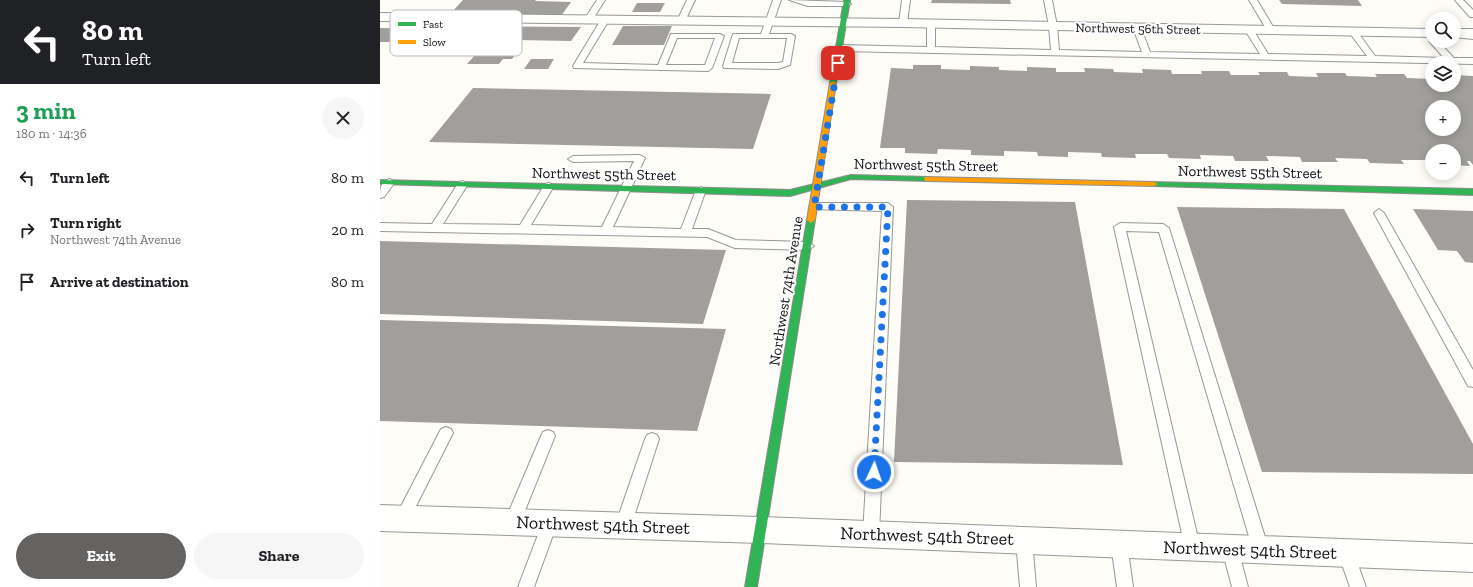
<!DOCTYPE html>
<html lang="en">
<head>
<meta charset="utf-8">
<style>
  body { margin:0; font-family:"Zilla Slab",serif; background:#f6f6f6; color:#202124; height:100vh; display:flex; flex-direction:column; font-size:15px; white-space:nowrap }
  * { box-sizing:border-box; margin:0 }
  p { font-size:13px; color:#757577 }
  .icon { flex:none; width:22px; height:22px; fill:none; stroke:currentColor; stroke-width:2; stroke-linecap:round; stroke-linejoin:round }
  .map { position:relative; flex:1; overflow:hidden }
  .drawer { display:flex; flex-direction:column; background:#fff; width:380px }
  .drawer>* { flex:none }
  .guide { background:#202124; color:#fff; overflow:hidden }
  .tools { position:absolute; left:1045px; top:12px; display:grid; gap:8px }
  .tools a { display:grid; place-items:center; width:36px; height:36px; border-radius:50%; background:#fff; box-shadow:0 2px 10px #0003; font-size:20px }
  .pin { position:absolute; display:grid; place-items:center; width:34px; height:34px; color:#fff; margin:-17px; border-radius:8px; box-shadow:0 2px 6px #0006 }
  .me { position:absolute; width:44px; margin:-22px; rotate:3deg; stroke-linejoin:round; filter:drop-shadow(0 0 3px #0008) }
  .turn { display:flex; align-items:center; gap:14px; height:84px; padding:0 16px; font-size:18px }
  .turn .icon { width:52px; height:52px; stroke-width:2.5 }
  .turn b { display:block; font-size:28px; line-height:34px }
  .round { display:grid; place-items:center; flex:none; width:42px; height:42px; border-radius:21px; background:#f6f6f6 }
  .overview { display:flex; align-items:center; justify-content:space-between; height:68px; padding:0 16px }
  h1 { font-size:24px; font-weight:700; line-height:30px; color:#1e9e55 }
  .primary-button { display:flex; gap:8px; margin-top:auto; padding:8px 16px }
  .primary-button a { flex:1; height:46px; border-radius:24px; background:#646362; color:#fff; font-size:16px; font-weight:700; line-height:46px; text-align:center }
  .primary-button a+a { background:#f6f6f6; color:#202124 }
  ul { padding:0; list-style:none }
  li { display:flex; align-items:center; gap:12px; height:52px; padding:0 16px }
  li div { flex:1 }
  li b { display:block; font-size:15px }
  li em { font-style:normal }
  main { display:flex; flex:1; min-height:0 }
  .map>svg:first-child { display:block }
</style>
</head>
<body>
<main>
<section class="drawer">
<div class="guide">
<div class="turn"><svg class="icon" aria-label="left" viewBox="0 0 24 24"><path d="M17 20v-9H6M10 6l-5 5 5 5"/></svg><div><b>80 m</b>Turn left</div></div>
</div>
<div class="overview"><div><h1>3 min</h1><p>180 m · 14:36</p></div><a class="round"><svg class="icon" aria-label="close" viewBox="0 0 24 24"><path d="M6 6l12 12M18 6L6 18"/></svg></a></div>
<ul>
<li><svg class="icon" aria-label="left" viewBox="0 0 24 24"><path d="M17 20v-9H6M10 6l-5 5 5 5"/></svg><div><b>Turn left</b></div><em>80 m</em></li>
<li><svg class="icon" aria-label="right" viewBox="0 0 24 24"><path d="M7 20v-9h11M14 6l5 5-5 5"/></svg><div><b>Turn right</b><p>Northwest 74th Avenue</p></div><em>20 m</em></li>
<li><svg class="icon" aria-label="arrive" viewBox="0 0 24 24"><path d="M6 21V4h12l-3 4 3 4H6"/></svg><div><b>Arrive at destination</b></div><em>80 m</em></li>
</ul>
<div class="primary-button"><a>Exit</a><a>Share</a></div>
</section>
<div class="map">
<svg width="1093" height="587" viewBox="0 0 1093 587">
  <rect width="100%" height="100%" fill="#fdfcf7"/>
  <g fill="#a19f9c" fill-rule="evenodd">
    <polygon points="83,0 156,0 155,1 191,2 181,16 70,14"/>
    <polygon points="552,0 630,0 631,4 551,3"/>
    <polygon points="899,0 978,0 982,6 902,4"/>
    <polygon points="257,3 285,3 280,12 252,12"/>
    <polygon points="48,26 201,27 191,41 136,40 126,54 136,54 132,59 123,59 119,64 87,64 96,54 15,53 20,48 13,48 18,42 0,42 0,28 46,29"/>
    <polygon points="243,26 292,26 284,45 232,45"/>
    <polygon points="151,59 174,59 168,69 144,69"/>
    <path d="M533,65h28v4l29,1v-4l29,1v3l28,1v-4l29,1v4h29l-1,-4 29,1 1,3 29,1 -1,-4 29,1 1,4h30l-1,-3h28l2,4h29l-2,-3h29l2,4 29,1 -2,-4h29l2,3 30,1 -2,-3h29l3,4 25,1v6h22v-10l19,1v89l-3,-4h-3l3,5 -16,-1v-14h-22v9h-31l3,4 -34,-1 -3,-4 -32,-1 3,4h-36l-2,-5 -34,-1 3,5h-34l-2,-5 -33,-1 1,4 -32,-1 -2,-4h-32l1,4 -34,-1 -1,-4 -33,-1v5l-30,-1 -1,-4 -33,-1v5l-33,-1v-5l-33,-1 -1,5 -32,-1v-5h-25l11,-80 22,1zM1052,107h22v22h-22z"/>
    <polygon points="93,88 391,94 373,149 49,142"/>
    <polygon points="527,200 695,202 743,465 514,462"/>
    <polygon points="797,207 964,209 1093,444 1093,474 882,472"/>
    <polygon points="1033,209 1093,211 1093,263 1085,262 1077,251 1058,250"/>
    <polygon points="0,241 346,250 323,324 0,314"/>
    <polygon points="0,320 346,329 317,431 0,421"/>
  </g>
  <g fill="none" stroke-linecap="round" stroke-linejoin="round">
    <defs>
      <g id="lane">
        <polygon points="217,0 225,0 211,22 205,22 204,20"/>
        <polygon points="307,0 315,0 304,23 298,23 297,21"/>
        <path d="M393,0h8l-12,34h22l4,2 -5,29 -12,4 -54,-1 -1,-2 10,-32h28zM359,38h48l-4,24 -6,1h-45z"/>
        <polygon points="409,0 467,2 471,4 467,6 428,6"/>
        <polygon points="522,0 530,0 527,23 523,25 519,23"/>
        <polygon points="664,0 672,0 677,26 679,50 762,52 753,28 757,26 761,28 770,52 880,54 865,30 869,28 872,28 888,54 987,56 969,32 973,30 976,30 995,56 1064,58 1049,41 1052,39 1052,41 1058,41 1074,58 1093,58 1093,64 460,51 456,48 460,45 547,47 547,24 551,22 555,24 555,47 671,50 669,26"/>
        <polygon points="869,0 877,0 895,30 894,32 888,32"/>
        <polygon points="1075,0 1083,0 1093,10 1093,17 1090,17"/>
        <path d="M222,18l7,2 -26,43 75,2 13,-31h49l4,2 -12,32 -4,3 -134,-3 -1,-2zM297,38h38l-10,27h-39z"/>
        <polygon points="260,155 265,158 233,227 301,229 316,190 321,187 326,190 312,229 328,229 356,240 428,242 434,246 428,250 355,248 327,237 0,231 0,223 52,224 79,182 83,181 88,184 63,224 140,225 165,184 169,183 174,186 151,225 222,227 254,161 193,162 188,159 193,156"/>
        <path d="M10,179l5,3 -11,15 -4,1c0,-8 0,-17 10,-19z"/>
        <polygon points="434,203 508,203 513,207 499,534 496,539 491,541 486,539 483,534 502,211 430,209 429,207"/>
        <polygon points="999,209 1004,213 1093,370 1093,387 1088,386 994,213"/>
        <polygon points="740,223 783,224 789,228 889,550 887,555 881,558 875,555 873,550 779,232 746,231 820,547 818,552 812,555 806,552 734,227"/>
        <polygon points="66,427 71,429 73,433 27,524 22,526 17,524 14,519 17,514 61,429"/>
        <polygon points="168,430 173,432 175,436 140,523 137,528 132,530 127,528 124,523 161,436 163,432"/>
        <polygon points="272,433 277,435 279,439 251,526 248,531 243,533 238,531 235,526 265,439 267,435"/>
        <polygon points="169,517 174,519 177,524 154,587 138,587 164,519"/>
        <polygon points="644,533 650,535 652,540 656,587 640,587 636,540 638,535"/>
        <polygon points="739,537 745,539 747,544 753,587 737,587 731,544 733,539"/>
        <polygon points="850,541 856,544 858,549 868,587 852,587 842,549 844,544"/>
        <polygon points="966,545 972,548 986,587 970,587 958,553 960,548"/>
      </g>
      <g id="street">
        <polygon points="0,13 523,19 1052,29 1052,37 523,27 0,21"/>
        <polygon points="1074,29 1093,29 1093,39 1074,37"/>
        <polygon points="0,505 380,517 1093,544 1093,572 380,543 0,531"/>
      </g>
      <g id="fast">
        <polygon points="464,0 470,0 456,83 453,85 450,83"/>
        <polygon points="471,175 548,177 552,179 548,181 471,179 410,196 0,184 0,180 410,190"/>
        <polygon points="771,182 1093,189 1093,195 774,186 770,184"/>
        <polygon points="431,217 435,220 377,587 365,587 427,220"/>
      </g>
      <g id="slow">
        <polygon points="453,81 456,83 435,220 431,223 427,220 450,83"/>
        <polygon points="545,177 774,182 778,184 774,186 548,181 545,181 544,179"/>
      </g>
    </defs>
    <use href="#lane" stroke="#979795" stroke-width="2"/>
    <use href="#street" stroke="#979795" stroke-width="2"/>
    <use href="#fast" stroke="#8e8d8b" stroke-width="2"/>
    <use href="#slow" stroke="#8e8d8b" stroke-width="2"/>
    <use href="#lane" fill="#fffffe" fill-rule="evenodd"/>
    <use href="#street" fill="#fffffe" fill-rule="evenodd"/>
    <use href="#fast" fill="#30b455" fill-rule="evenodd"/>
    <use href="#slow" fill="#ff9f0a" fill-rule="evenodd"/>
  </g>
  <g fill="none" stroke-linecap="round" stroke-linejoin="round">
    <polyline stroke="#1a73e8" stroke-width="7" stroke-dasharray="0 12.6" points="458,63 434,207 508,207 494,472"/>
  </g>
  <g text-anchor="middle" stroke-width="4" stroke-linejoin="round" paint-order="stroke">
    <g font-size="13" fill="#111" stroke="#fff">
      <text transform="translate(758 28) rotate(1)" y="5">Northwest 56th Street</text>
    </g>
    <g font-size="15" fill="#111" stroke="#fff">
      <text transform="translate(546 165) rotate(1)" y="5">Northwest 55th Street</text>
      <text transform="translate(870 172) rotate(1)" y="5">Northwest 55th Street</text>
      <text transform="translate(224 174) rotate(1)" y="5">Northwest 55th Street</text>
      <text transform="translate(406 291) rotate(-81)" y="5">Northwest 74th Avenue</text>
    </g>
    <g font-size="18" fill="#111" stroke="#fff">
      <text transform="translate(223 525) rotate(2)" y="6">Northwest 54th Street</text>
      <text transform="translate(547 536) rotate(2)" y="6">Northwest 54th Street</text>
      <text transform="translate(870 550) rotate(2)" y="6">Northwest 54th Street</text>
    </g>
  </g>
  <rect x="10" y="10" width="132" height="46" rx="6" fill="#fff" stroke="#b8b8b8" stroke-width="1"/>
  <rect x="18" y="22" width="18" height="4" fill="#30b455"/>
  <rect x="18" y="40" width="18" height="4" fill="#ff9f0a"/>
  <g font-size="11" fill="#111">
    <text x="43" y="28">Fast</text>
    <text x="43" y="46">Slow</text>
  </g>
</svg>
<div class="tools">
<a><svg class="icon" aria-label="search" viewBox="0 0 24 24"><circle cx="10" cy="10" r="6"/><path d="M15 15l6 6"/></svg></a>
<a><svg class="icon" aria-label="layers" viewBox="0 0 24 24"><path d="M12 4l9 5-9 5-9-5zM3 14l9 5 9-5"/></svg></a>
<a>+</a>
<a>−</a>
</div>
<div class="pin" style="left:458px;top:63px;background:#d93025"><svg class="icon" aria-label="arrive" viewBox="0 0 24 24"><path d="M6 21V4h12l-3 4 3 4H6"/></svg></div>
<svg class="me" style="left:494px;top:472px" viewBox="-20 -20 40 40"><circle r="17" fill="#1a73e8" stroke="#fff" stroke-width="3"/><path d="M0-11L8 9 0 5-8 9z" fill="#fff"/></svg>
</div>
</main>
</body>
</html>
